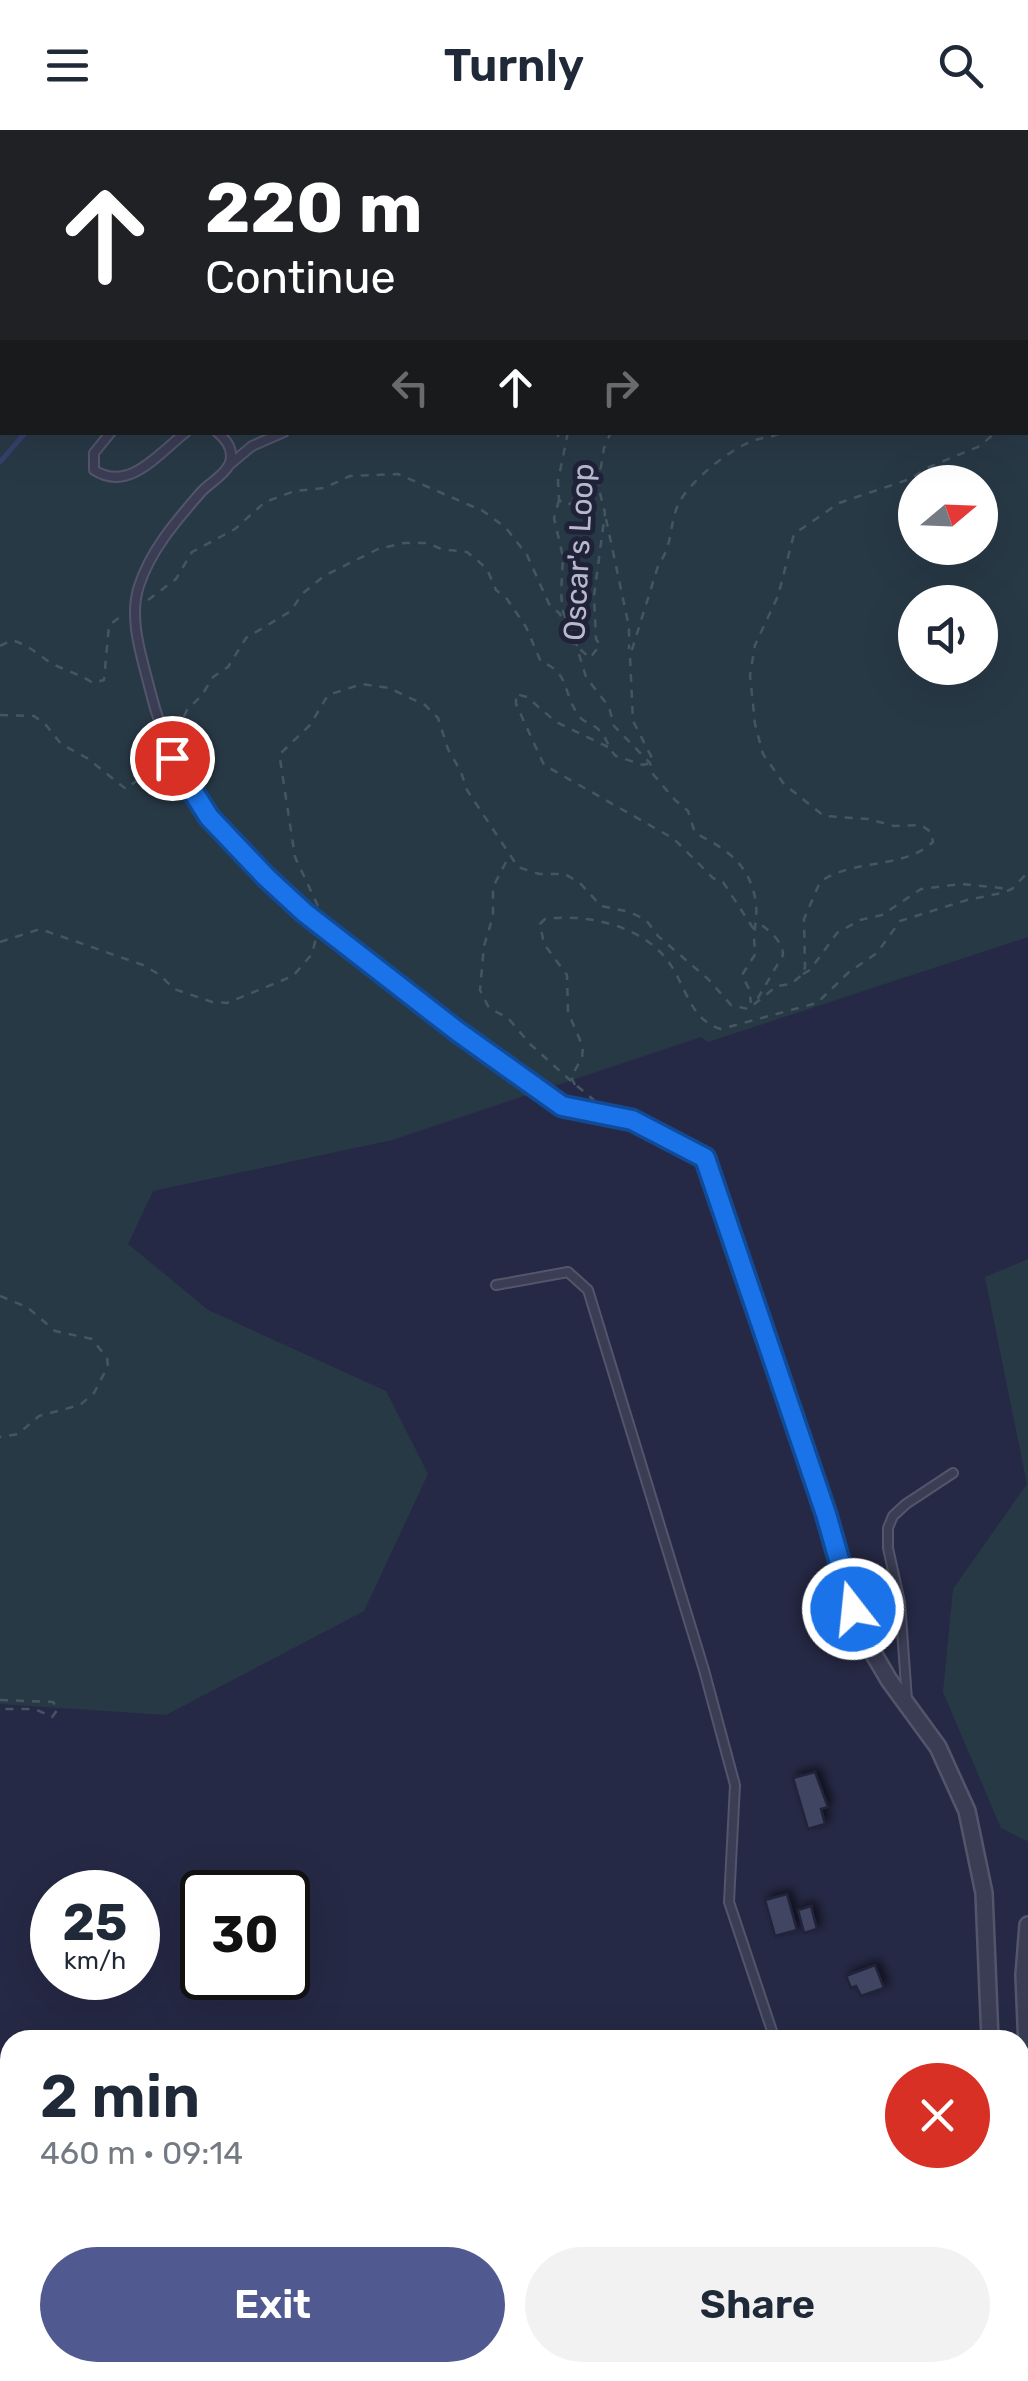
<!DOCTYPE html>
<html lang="en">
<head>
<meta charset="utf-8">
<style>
  body { margin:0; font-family:Rubik,sans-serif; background:#f2f2f3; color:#1f2937; height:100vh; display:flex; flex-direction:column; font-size:38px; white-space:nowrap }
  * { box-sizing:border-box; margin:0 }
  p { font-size:32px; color:#747a83 }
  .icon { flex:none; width:55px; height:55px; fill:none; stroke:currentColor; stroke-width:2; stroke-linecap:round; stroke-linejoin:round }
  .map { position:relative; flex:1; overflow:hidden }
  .drawer { position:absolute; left:0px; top:1900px; width:1030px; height:352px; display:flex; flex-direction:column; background:#fff; border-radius:30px 30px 0 0; box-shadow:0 10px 40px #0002 }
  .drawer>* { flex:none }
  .hud { position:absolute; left:0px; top:0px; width:1030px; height:305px; box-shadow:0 10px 40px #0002; background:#202124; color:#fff; overflow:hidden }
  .needle { width:65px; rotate:71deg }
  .buttons { position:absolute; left:898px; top:335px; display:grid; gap:20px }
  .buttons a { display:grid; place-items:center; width:100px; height:100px; border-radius:50%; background:#fff; box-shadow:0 10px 40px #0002; font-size:50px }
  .speed { position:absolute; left:30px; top:1740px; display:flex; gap:20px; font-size:50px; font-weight:700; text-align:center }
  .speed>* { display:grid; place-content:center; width:130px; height:130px; border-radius:50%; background:#fff; box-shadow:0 10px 40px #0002; line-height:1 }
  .speed small { font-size:25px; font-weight:400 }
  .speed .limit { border:5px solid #111; border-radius:15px; background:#fff; color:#111 }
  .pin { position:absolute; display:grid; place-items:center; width:85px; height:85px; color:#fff; margin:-42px; border:5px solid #fff; border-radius:50%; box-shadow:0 2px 10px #0007 }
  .me { position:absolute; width:110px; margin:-55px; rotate:344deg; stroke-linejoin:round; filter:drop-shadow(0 0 8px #0008) }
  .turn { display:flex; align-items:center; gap:35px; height:210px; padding:0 40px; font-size:45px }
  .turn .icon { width:130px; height:130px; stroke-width:2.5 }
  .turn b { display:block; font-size:70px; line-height:85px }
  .lanes { display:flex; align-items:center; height:95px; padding:0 40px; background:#0003; justify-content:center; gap:50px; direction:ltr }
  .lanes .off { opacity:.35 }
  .round { display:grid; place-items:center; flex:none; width:105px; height:105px; border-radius:52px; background:#f2f2f3 }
  .overview { display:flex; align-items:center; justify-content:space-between; height:170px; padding:0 40px }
  h1 { font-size:60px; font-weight:600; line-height:75px }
  .button { display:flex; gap:20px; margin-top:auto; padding:20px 40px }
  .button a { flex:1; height:115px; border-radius:60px; background:#505a91; color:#fff; font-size:40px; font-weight:600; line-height:115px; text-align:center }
  .button a+a { background:#f2f2f3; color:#1f2937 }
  header { display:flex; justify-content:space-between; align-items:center; height:130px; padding:0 40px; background:#fff; font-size:45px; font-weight:600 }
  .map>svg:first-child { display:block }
</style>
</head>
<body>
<header><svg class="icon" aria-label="menu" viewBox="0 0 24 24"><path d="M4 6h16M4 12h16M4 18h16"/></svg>Turnly<svg class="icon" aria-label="search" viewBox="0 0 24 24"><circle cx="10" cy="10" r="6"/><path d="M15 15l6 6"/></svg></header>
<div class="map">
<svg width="1028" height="2251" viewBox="0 0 1028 2251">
  <defs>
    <filter id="shadow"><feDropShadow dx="4.5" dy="-4.5" stdDeviation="5" flood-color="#0009"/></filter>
  </defs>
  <rect width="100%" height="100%" fill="#262945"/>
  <g fill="#283946" fill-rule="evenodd">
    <path d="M0,0h1028v807l-320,105 -7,-5 -309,103 -239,51 -25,53 80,66 178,81 42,83 -64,137 -198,104 -166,-11zM2,2h1026v300h-1026zM915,352h65v66h-65zM915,472h65v66h-65z"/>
    <polygon points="1028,1129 1028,1711 1027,1711 1001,1698 943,1562 953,1459 1027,1354 985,1147"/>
    <polygon points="0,1968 10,1971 10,2242 211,2243 203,2251 0,2251"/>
  </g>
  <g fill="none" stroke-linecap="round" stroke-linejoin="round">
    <g stroke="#383f6c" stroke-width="5">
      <polyline points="158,0 159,2"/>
      <polyline points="588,2 598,0"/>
      <polyline points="0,332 26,302"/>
      <polyline points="0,2213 10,2217"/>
      <polyline points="42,2242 63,2251"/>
    </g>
  </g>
  <g fill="#3f4462" stroke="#21243b" stroke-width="2.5" filter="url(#shadow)">
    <polygon points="815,1642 828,1677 821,1679 825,1694 808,1699 793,1648"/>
    <polygon points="787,1764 797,1800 775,1806 765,1770"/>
    <polygon points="811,1776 817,1799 804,1803 798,1780"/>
    <polygon points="875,1835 884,1858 861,1866 856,1856 851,1858 846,1846"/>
    <polygon points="729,2242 784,2242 784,2247 729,2250"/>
  </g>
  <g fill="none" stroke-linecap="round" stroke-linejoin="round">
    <defs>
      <g id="lane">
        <polyline points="448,2 451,0"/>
        <path d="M111,302l-17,21v17c35,23 65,-17 92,-38"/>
        <path d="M217,302c10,8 18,19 12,33 -5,10 -19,18 -27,26 -25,29 -51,58 -63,95 -11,33 3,71 11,104 27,112 103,180 190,249 51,41 102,82 157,119 20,13 47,41 68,49 21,7 46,9 67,13"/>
        <polyline points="228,336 252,316 284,302"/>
        <polyline points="496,1155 568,1142 588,1160 704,1540 735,1655 729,1772 775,1910"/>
        <polyline points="907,1570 900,1472 888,1418 888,1398 893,1386 906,1374 953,1343"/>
      </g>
      <g id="street">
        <polyline points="632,990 705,1029 825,1385 862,1504 889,1550 938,1617 967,1681 984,1763 990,1910"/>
        <polyline points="1028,1795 1024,1845 1028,1942"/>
        <polyline points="1026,2005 1028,1981"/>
        <polyline points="428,2242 431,2251"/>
        <polyline points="294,2251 306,2247 332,2251"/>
      </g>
      <g id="secondary">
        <polyline points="1020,2090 1026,2005"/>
        <polyline points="1003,2251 1004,2242"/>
      </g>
    </defs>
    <use href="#lane" stroke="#53556b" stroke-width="12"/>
    <use href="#street" stroke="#53556b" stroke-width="20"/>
    <use href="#secondary" stroke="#53556b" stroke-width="28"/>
    <g stroke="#465661" stroke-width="2.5" stroke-dasharray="8 8" stroke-linecap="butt">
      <polyline points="41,0 41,2"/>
      <polyline points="117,2 118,0"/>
      <polyline points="382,2 430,2"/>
      <polyline points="0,108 2,105"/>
      <polyline points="0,173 2,172"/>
      <polyline points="0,230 2,228"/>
      <polyline points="0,277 2,275"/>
      <polyline points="1028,286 1028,285"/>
      <polyline points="568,302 558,351 559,370 567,375 577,371 600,339"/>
      <polyline points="558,307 558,302"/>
      <polyline points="559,370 554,388 563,427 561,463 563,482 577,516"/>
      <polyline points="606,389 629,497 629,519"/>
      <polyline points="148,470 176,449 192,422 235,399 265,372 295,361 324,358 350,346 398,344 483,381 506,398 527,425 549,474 560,484 567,508 590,528 600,515 596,509 594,466 605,383 598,355 604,318 611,302"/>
      <path d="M0,516l12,-6c19,7 20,10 36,21 14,9 30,12 45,22l11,-3 5,-55 11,-8"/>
      <path d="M579,524l7,23 23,30 5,19 36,37 2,10 23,27 13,11 7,22c32,16 56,32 61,71 2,17 -5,32 0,49l-14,22 7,14 2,14"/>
      <polyline points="0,585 34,586 46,595 61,614 87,628 126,659 149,641 158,628"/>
      <path d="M177,601l10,-21 15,-15 11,-18 15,-10 18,-29 45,-27 11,-17 22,-18 54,-27 26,-6h24l13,6 26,3 10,8 10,9 9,21 11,9 19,28 15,35c30,10 21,33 39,55 4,6 14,7 19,13 8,7 9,19 17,26l27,9 7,-2 2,-5 -19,-37 -3,-65 29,-93c14,-16 10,-41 20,-60 11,-22 50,-53 73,-62 11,-4 20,-3 31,-9"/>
      <path d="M608,617l-52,-25 -29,-25 -11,-3v10l28,61 130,74 39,39 10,4 30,46 10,-2c9,7 20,17 20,29l-28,48"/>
      <polyline points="506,732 493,757 493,786 484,816 480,860 489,878 508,888 530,914 571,951"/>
      <path d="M318,776l-23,-49 -15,-98 1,-6 29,-28 18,-30 34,-11 27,4 36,17 13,13 10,31 13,23 6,18 51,77 21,7h26l15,9 21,23 29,6 16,8 12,16 50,43 23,26 17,4 29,-23 14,-2 12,-10 2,-7 -1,-48 16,-37c33,-24 82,-12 113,-40l-2,-10 -10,-7 -27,1 -26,-7 -44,-3 -40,-32 -21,-30 -8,-30 -5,-49 5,-30 23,-49 16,-62 45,-31 71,-24 19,-12 51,-21 16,-14"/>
      <polyline points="0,812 40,799 143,835 160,845 174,859 212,872 227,873 293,846 312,824 316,808"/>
      <polyline points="803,844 810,840 837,803 860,790 882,785 921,759 962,754 1011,759"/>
      <path d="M575,955l-4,-8 11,-19 1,-11 -15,-35 -1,-37 -23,-31 -4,-20 5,-5c42,-6 100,7 125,45 16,23 21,57 51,65l96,-26 32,-31 28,-19 23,-32 67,-21 35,-7 10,-4 16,-17"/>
      <polyline points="577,956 594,970"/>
      <polyline points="0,1166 27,1177 55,1201 92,1209 107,1228 108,1236 94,1263 80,1275 39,1286 18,1304 0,1307"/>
      <polyline points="0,1570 53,1572 58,1579 52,1587 35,1579 0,1579"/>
    </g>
    <use href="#lane" stroke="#3a3d54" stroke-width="8"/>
    <use href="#street" stroke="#3a3d54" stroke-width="15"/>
    <use href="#secondary" stroke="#484a67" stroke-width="22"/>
  </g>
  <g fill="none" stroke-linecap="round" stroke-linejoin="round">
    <defs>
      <polyline id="route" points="172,628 209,687 266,747 305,783 457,901 562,976 632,990 705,1028 826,1384 853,1479"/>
    </defs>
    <use href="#route" stroke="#114b97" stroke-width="25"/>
    <use href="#route" stroke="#1a73e8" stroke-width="18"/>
  </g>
  <g text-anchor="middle" stroke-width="10" stroke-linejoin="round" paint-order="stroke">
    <g font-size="30" fill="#b8b9cd" stroke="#1f2239">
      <text transform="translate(579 422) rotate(-87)" y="10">Oscar's Loop</text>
    </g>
  </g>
</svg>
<div class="buttons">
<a><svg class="needle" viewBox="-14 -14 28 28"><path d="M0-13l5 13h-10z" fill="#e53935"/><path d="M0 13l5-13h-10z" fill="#747a83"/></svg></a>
<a><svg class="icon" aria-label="sound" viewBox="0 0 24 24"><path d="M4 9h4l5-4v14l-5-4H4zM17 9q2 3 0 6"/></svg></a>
</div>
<div class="speed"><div>25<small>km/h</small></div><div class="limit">30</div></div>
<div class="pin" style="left:172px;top:628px;background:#d93025"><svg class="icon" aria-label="arrive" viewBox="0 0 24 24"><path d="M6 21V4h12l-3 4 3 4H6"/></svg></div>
<svg class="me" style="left:853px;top:1479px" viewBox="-20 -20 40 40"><circle r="17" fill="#1a73e8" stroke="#fff" stroke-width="3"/><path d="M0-11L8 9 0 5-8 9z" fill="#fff"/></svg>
<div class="hud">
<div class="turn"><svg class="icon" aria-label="ahead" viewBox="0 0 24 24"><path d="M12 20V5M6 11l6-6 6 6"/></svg><div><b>220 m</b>Continue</div></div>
<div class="lanes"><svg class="icon off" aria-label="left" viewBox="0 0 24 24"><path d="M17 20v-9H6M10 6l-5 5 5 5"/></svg><svg class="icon" aria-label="ahead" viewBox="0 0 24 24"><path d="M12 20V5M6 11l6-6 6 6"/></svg><svg class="icon off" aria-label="right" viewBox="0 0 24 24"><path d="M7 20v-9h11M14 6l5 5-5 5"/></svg></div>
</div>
<section class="drawer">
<div class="overview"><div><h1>2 min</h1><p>460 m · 09:14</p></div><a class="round" style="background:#d93025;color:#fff"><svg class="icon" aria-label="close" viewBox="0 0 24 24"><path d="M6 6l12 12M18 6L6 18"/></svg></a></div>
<div class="button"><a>Exit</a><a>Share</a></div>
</section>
</div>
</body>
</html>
